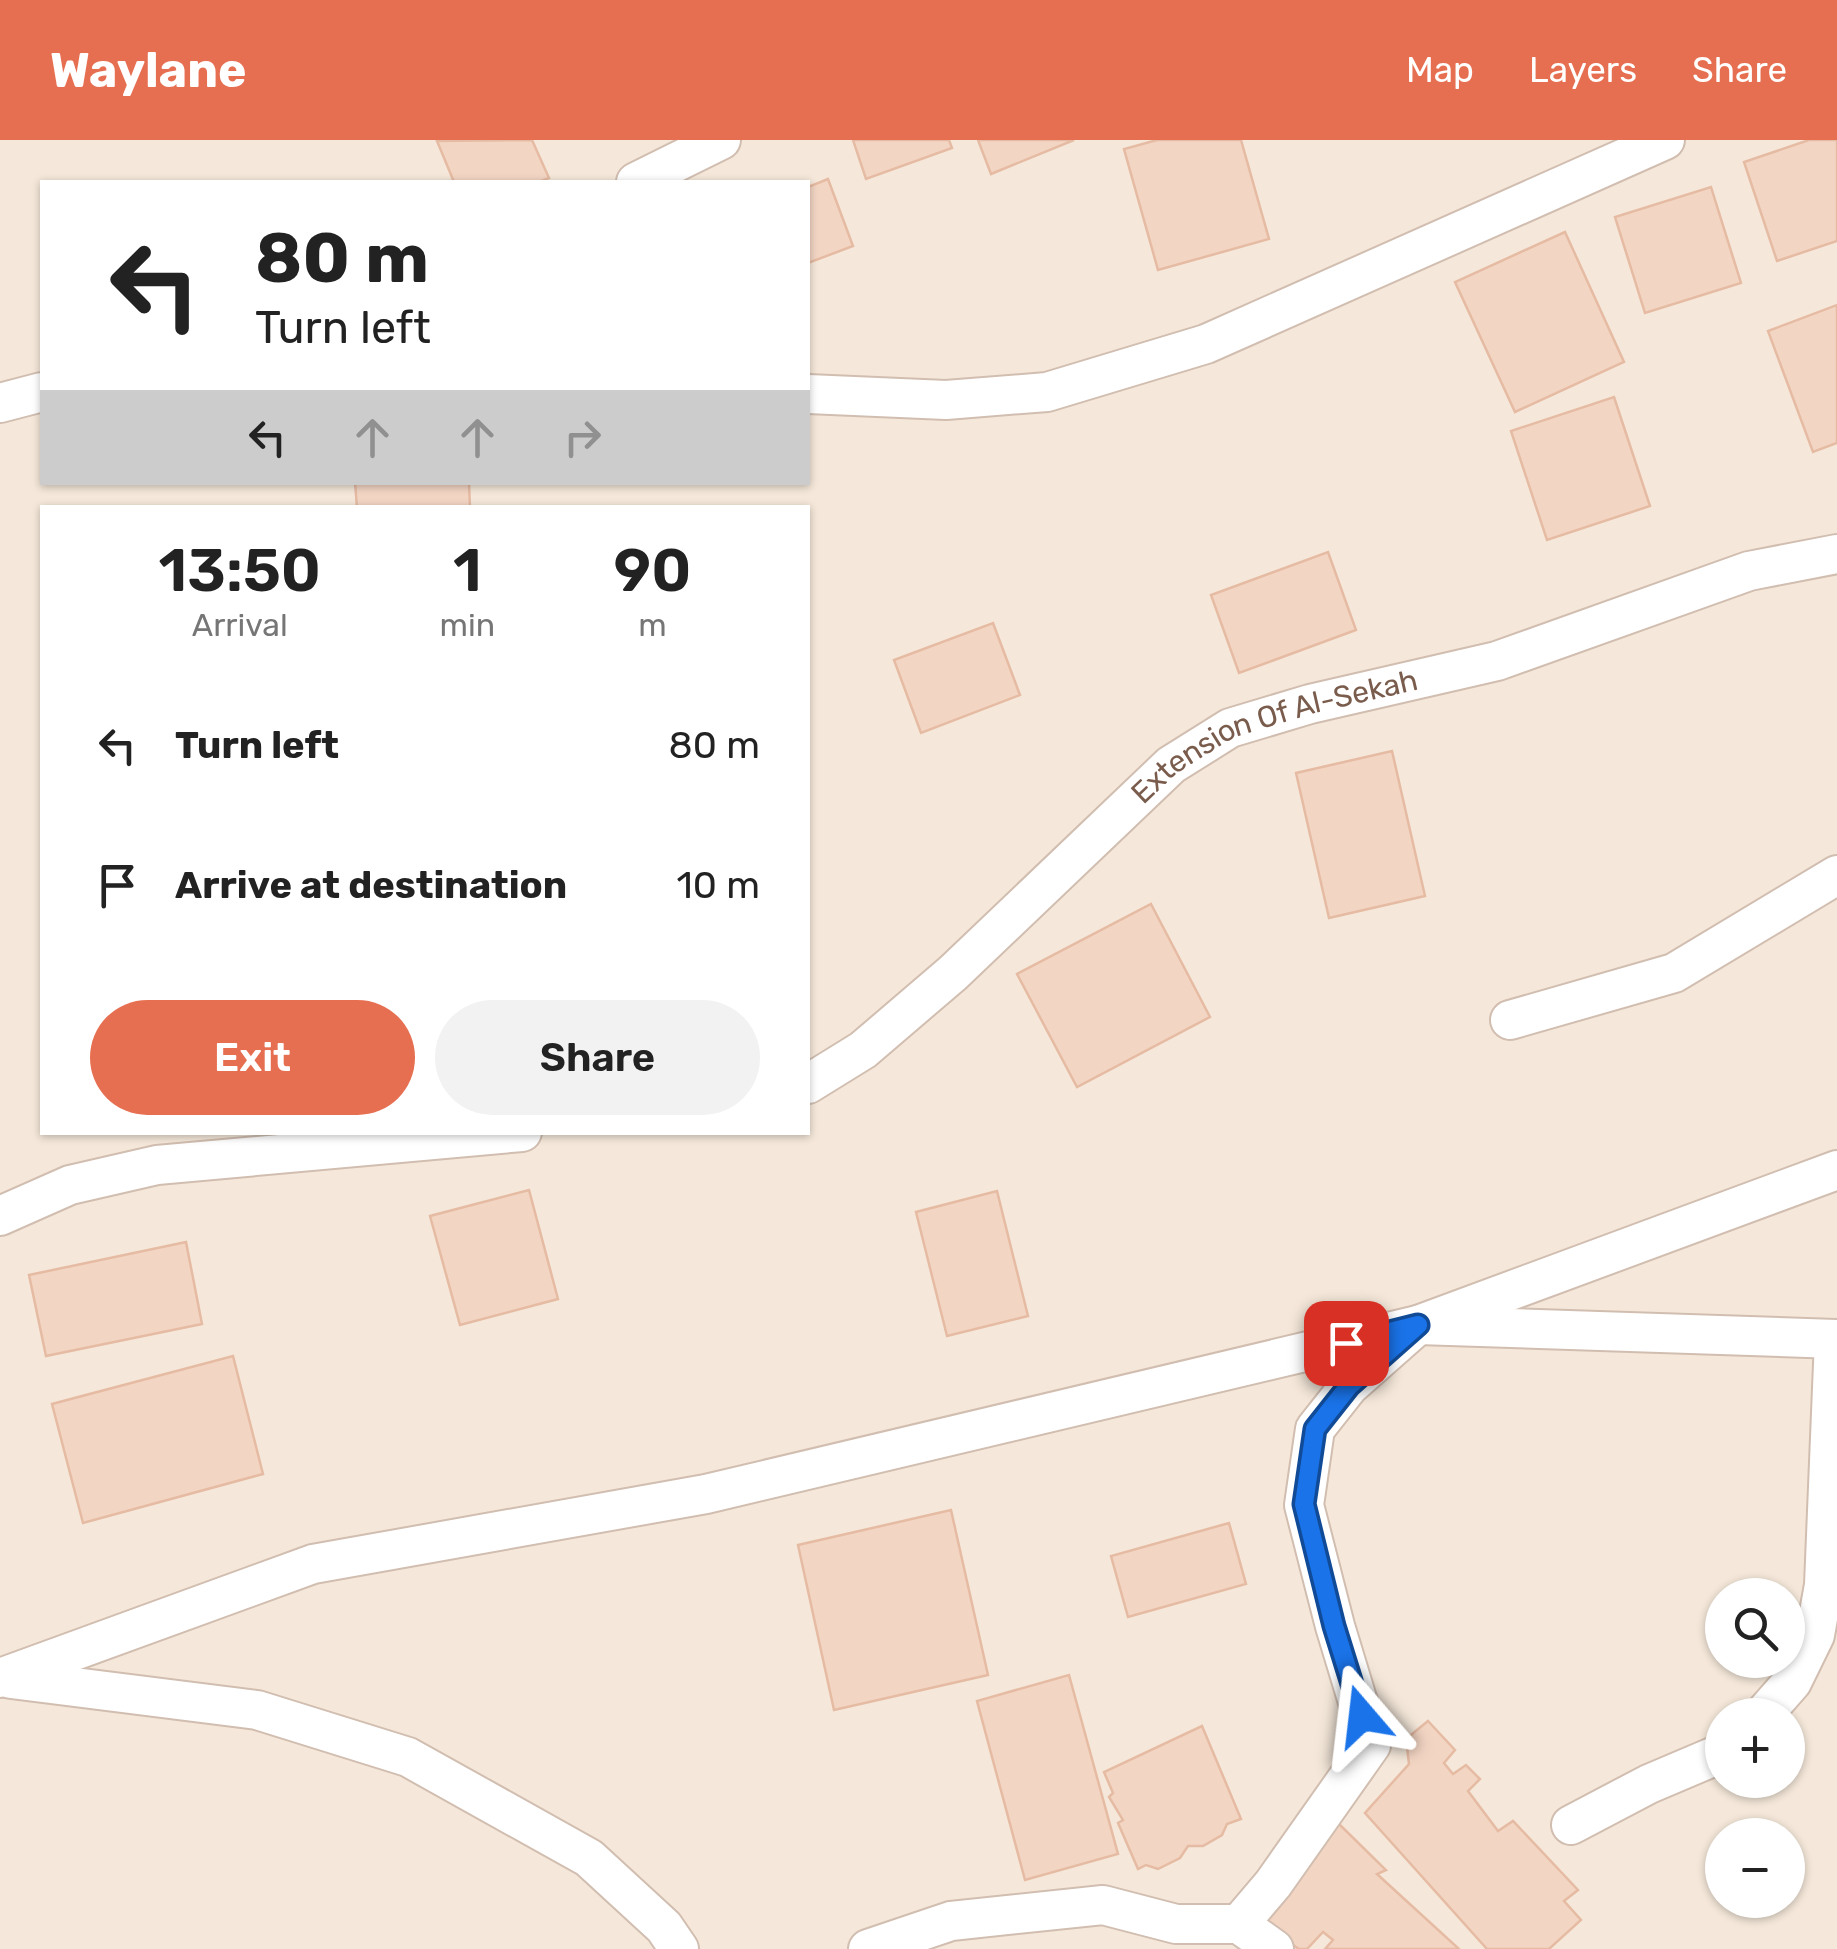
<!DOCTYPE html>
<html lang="en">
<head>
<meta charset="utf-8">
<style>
  body { margin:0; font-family:Rubik,sans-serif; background:#f2f2f2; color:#222; height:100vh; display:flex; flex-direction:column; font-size:38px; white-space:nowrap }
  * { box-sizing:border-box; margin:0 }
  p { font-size:32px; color:#767676 }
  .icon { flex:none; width:55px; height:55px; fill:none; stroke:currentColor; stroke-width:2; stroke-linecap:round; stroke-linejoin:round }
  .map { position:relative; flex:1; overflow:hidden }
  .sheet { position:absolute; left:40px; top:365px; width:770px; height:630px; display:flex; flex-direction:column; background:#fff; border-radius:0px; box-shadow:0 2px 8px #0004 }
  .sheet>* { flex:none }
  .guide { position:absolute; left:40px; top:40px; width:770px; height:305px; border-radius:0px; box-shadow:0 2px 8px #0004; background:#fff; color:#222; overflow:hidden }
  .fabs { position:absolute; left:1705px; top:1438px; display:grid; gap:20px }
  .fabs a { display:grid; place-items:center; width:100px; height:100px; border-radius:50%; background:#fff; box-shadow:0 2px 8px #0004; font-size:50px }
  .pin { position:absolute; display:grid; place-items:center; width:85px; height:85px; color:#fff; margin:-42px; border-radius:20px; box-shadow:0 5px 15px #0006 }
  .me { position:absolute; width:110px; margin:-55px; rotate:343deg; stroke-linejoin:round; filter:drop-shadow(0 0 8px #0008) }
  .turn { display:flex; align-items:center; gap:35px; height:210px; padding:0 50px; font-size:45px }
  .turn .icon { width:130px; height:130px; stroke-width:2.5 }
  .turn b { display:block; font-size:70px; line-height:85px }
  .lanes { display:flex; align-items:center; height:95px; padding:0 50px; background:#0003; justify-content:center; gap:50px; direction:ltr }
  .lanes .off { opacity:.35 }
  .eta { display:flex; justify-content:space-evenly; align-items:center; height:170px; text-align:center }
  .eta b { font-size:60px; font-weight:600; line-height:70px }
  .cta { display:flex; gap:20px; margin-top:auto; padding:20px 50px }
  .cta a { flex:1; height:115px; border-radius:60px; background:#e76f51; color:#fff; font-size:40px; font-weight:600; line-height:115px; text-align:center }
  .cta a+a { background:#f2f2f2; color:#222 }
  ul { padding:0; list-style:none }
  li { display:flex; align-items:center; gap:30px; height:140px; padding:0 50px }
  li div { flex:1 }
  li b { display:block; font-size:38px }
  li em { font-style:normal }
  header { display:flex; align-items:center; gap:60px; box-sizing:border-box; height:140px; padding:0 50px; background:#e76f51; color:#fff }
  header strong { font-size:48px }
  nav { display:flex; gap:55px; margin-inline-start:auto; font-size:35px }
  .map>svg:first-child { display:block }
</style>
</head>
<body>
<header>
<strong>Waylane</strong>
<nav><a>Map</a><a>Layers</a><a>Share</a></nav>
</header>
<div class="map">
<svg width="1837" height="1809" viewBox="0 0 1837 1809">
  <rect width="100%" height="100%" fill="#fdf6ec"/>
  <path fill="#f5e8da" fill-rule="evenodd" d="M0,0h1837v1809h-1837zM42,42h766v300h-766zM42,368h766v624h-766zM1722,1455h66v65h-66zM1722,1575h66v65h-66zM1722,1695h66v65h-66z"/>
  <g fill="#f3d5c3" stroke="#e6bba3" stroke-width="2.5">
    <polygon points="532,0 549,38 539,42 454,42 437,1"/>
    <polygon points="853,0 949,0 952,8 866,39"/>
    <polygon points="978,0 1074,0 991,34"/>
    <polygon points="1157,0 1241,0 1269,99 1158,130 1124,9"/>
    <polygon points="1809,0 1837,0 1837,101 1777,121 1744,22"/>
    <polygon points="828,39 853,106 808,123 808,47"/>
    <polygon points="1711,47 1741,143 1645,173 1615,77"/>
    <polygon points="1565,92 1624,222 1515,272 1455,142"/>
    <polygon points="1837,165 1837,303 1813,312 1768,191"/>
    <polygon points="1614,257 1650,366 1547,400 1511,291"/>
    <polygon points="355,342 469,342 470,368 357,368"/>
    <polygon points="1328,412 1356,490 1239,533 1211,455"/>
    <polygon points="993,483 1020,555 921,593 894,520"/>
    <polygon points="1392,611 1425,756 1329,778 1296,633"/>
    <polygon points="1151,764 1210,877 1077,947 1017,834"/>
    <polygon points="529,1050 558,1159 460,1185 430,1076"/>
    <polygon points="997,1051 1028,1176 947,1196 916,1072"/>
    <polygon points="186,1102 202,1184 46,1216 29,1135"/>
    <polygon points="233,1216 263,1334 83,1383 52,1264"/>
    <polygon points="951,1370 988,1535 834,1570 798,1405"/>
    <polygon points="1229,1383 1246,1444 1128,1477 1111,1416"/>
    <polygon points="1069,1535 1118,1714 1025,1740 977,1561"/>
    <polygon points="1428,1581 1455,1610 1444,1623 1453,1634 1466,1625 1480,1639 1468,1651 1498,1691 1513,1681 1578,1750 1564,1761 1581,1780 1549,1809 1487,1809 1365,1673 1409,1624 1406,1599"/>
    <polygon points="1202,1586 1241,1679 1227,1684 1222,1695 1203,1706 1188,1706 1180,1718 1158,1729 1146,1725 1138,1729 1118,1683 1123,1680 1109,1657 1113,1653 1104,1632"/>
    <polygon points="1339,1684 1386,1730 1377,1734 1459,1809 1325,1809 1333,1800 1323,1792 1307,1809 1299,1809 1253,1779"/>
  </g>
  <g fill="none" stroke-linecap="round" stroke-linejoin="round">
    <defs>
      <g id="minor">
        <polyline points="636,42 721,0"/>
        <polyline points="808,254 946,260 1047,252 1206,204 1665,0"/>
        <polyline points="0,263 42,252"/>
        <polyline points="1510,880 1674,833 1837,735"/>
        <path id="s1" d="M808,944l55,-34 90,-77 218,-208 59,-37 80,-24 187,-43 252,-90 88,-17"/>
        <polyline points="0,1076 70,1045 157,1025 522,992"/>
        <polyline points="0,1538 313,1424 706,1354 1418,1185 1837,1199"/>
        <polyline points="11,1539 257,1570 408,1617 589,1718 664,1787 679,1809"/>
        <polyline points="1763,1575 1792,1542 1815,1495 1824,1445 1834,1199"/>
        <polyline points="1571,1685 1649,1644 1722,1613"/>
        <polyline points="1239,1784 1274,1809"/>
        <polyline points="868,1809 951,1781 1103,1765 1176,1784 1239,1784 1273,1744 1371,1605 1335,1486 1304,1365 1315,1289 1349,1246 1418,1185 1837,1030"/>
      </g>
    </defs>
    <use href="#minor" stroke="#d1beb0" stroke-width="42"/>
    <use href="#minor" stroke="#fff" stroke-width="38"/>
  </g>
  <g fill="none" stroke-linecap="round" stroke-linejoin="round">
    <defs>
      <polyline id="route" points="1346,1203 1418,1185 1349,1246 1315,1289 1304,1364 1334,1486 1362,1576"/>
    </defs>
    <use href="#route" stroke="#114b97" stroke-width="25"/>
    <use href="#route" stroke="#1a73e8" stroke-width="18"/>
  </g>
  <g text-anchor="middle" stroke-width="8" stroke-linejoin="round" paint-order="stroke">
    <g font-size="30" fill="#7a5c4d" stroke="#fffaf3">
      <text dy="10" stroke="none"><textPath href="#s1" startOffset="592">Extension Of Al-Sekah</textPath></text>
    </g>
  </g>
</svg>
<div class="fabs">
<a><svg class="icon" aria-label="search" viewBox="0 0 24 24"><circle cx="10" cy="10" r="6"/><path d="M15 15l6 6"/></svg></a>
<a>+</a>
<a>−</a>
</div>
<div class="pin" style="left:1346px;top:1203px;background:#d93025"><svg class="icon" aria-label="arrive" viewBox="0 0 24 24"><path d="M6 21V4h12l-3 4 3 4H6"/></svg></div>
<svg class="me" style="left:1362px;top:1576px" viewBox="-20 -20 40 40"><path d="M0-17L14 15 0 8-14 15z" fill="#1a73e8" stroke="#fff" stroke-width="4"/></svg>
<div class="guide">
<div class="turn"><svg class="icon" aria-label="left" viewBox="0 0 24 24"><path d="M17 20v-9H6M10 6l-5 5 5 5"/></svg><div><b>80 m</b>Turn left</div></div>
<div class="lanes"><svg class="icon" aria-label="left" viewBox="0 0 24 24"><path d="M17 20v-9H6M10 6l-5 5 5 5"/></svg><svg class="icon off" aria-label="ahead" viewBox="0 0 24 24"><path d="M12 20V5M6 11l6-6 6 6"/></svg><svg class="icon off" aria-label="ahead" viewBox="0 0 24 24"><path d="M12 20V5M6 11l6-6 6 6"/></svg><svg class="icon off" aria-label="right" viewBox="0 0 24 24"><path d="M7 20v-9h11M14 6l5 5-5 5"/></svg></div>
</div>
<section class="sheet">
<div class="eta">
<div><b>13:50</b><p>Arrival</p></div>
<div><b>1</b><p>min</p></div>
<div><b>90</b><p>m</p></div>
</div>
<ul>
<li><svg class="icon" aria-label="left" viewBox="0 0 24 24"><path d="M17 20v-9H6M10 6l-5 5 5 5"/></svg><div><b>Turn left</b></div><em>80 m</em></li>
<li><svg class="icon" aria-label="arrive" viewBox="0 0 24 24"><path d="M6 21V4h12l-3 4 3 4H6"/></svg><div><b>Arrive at destination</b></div><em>10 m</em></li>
</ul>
<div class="cta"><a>Exit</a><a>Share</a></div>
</section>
</div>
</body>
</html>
